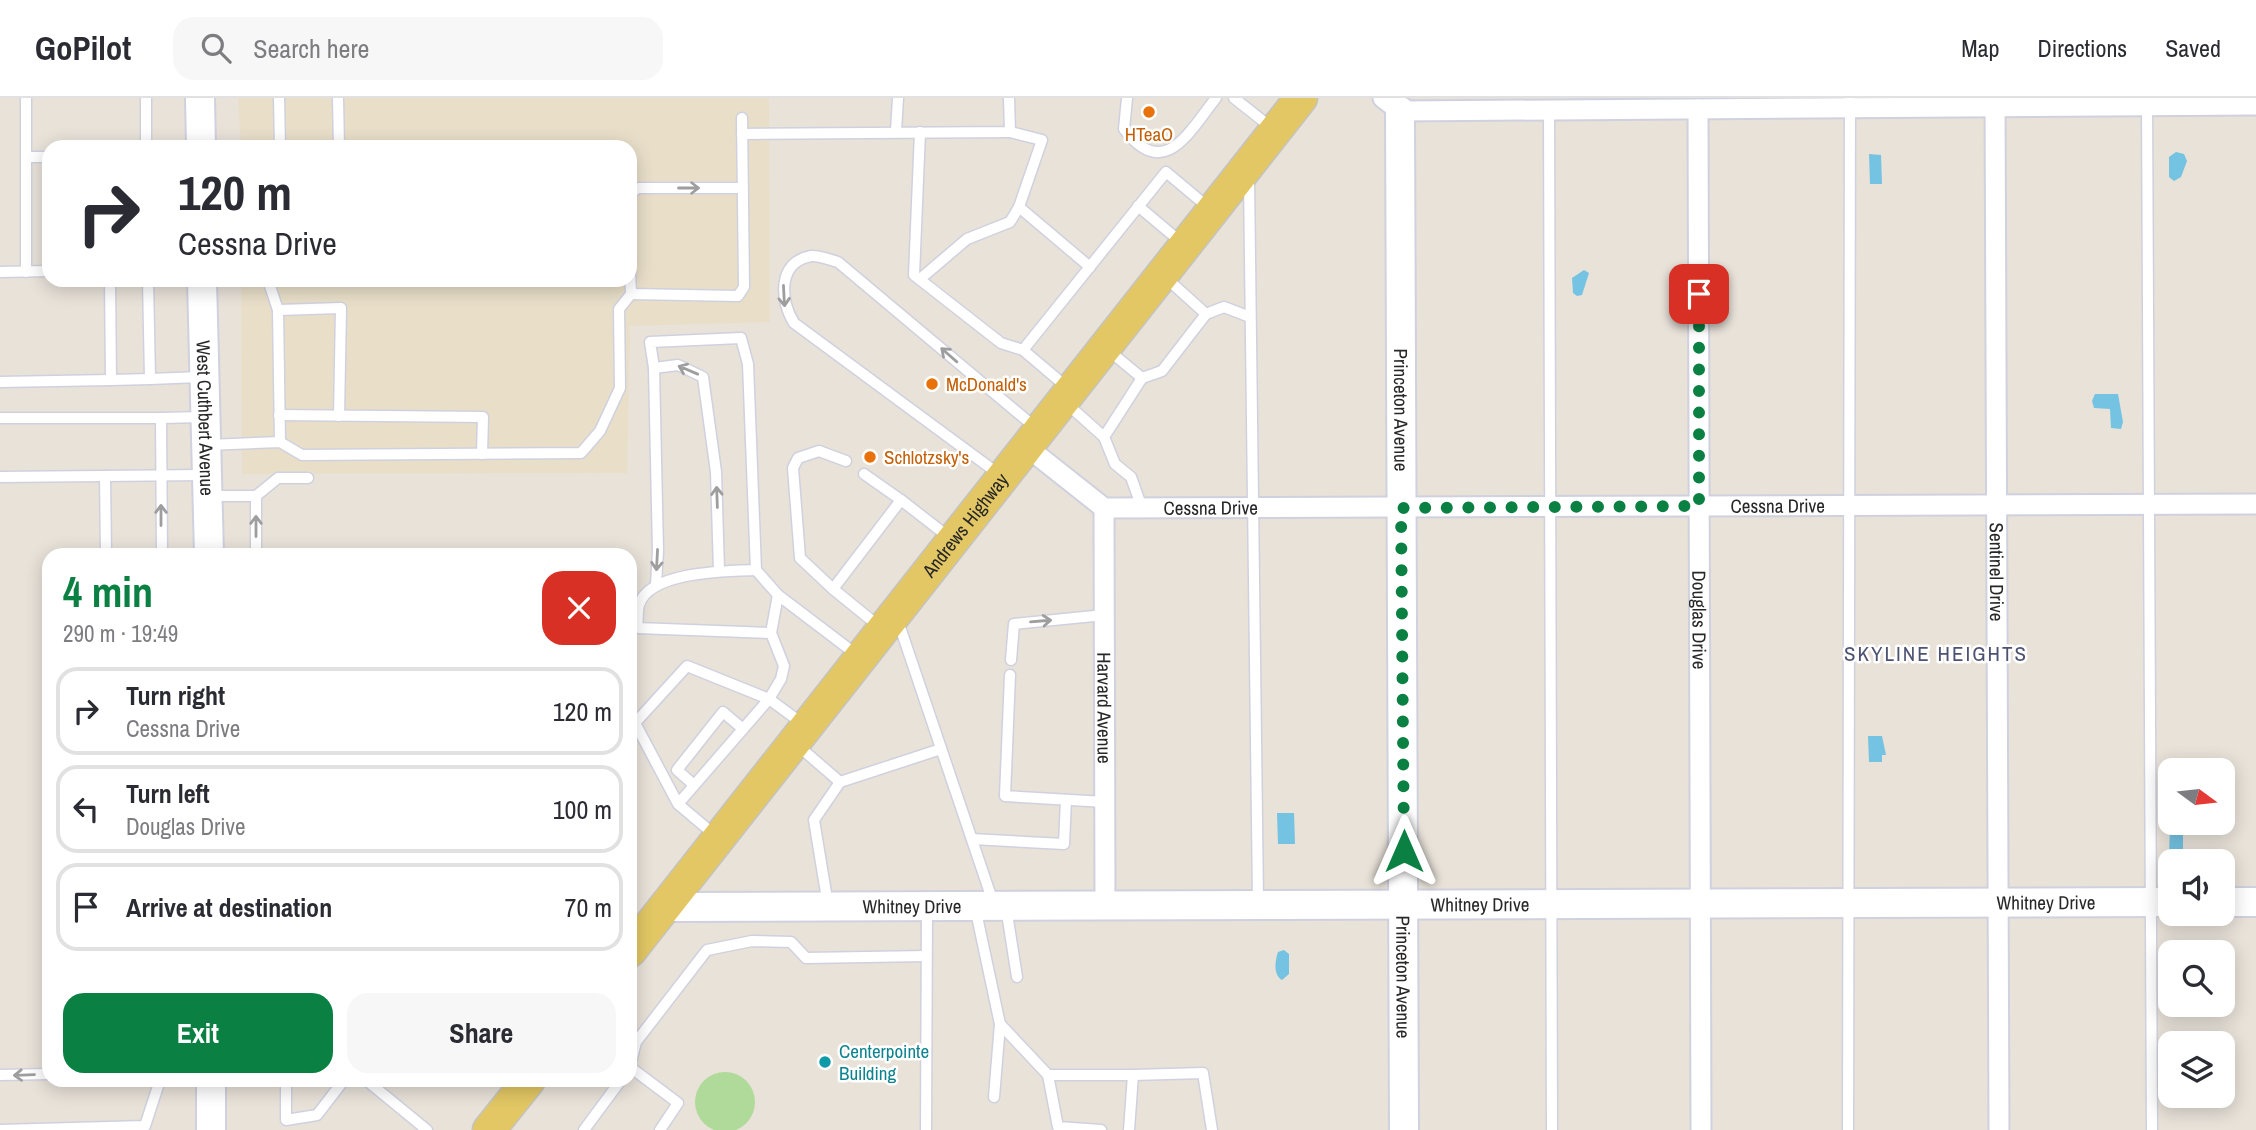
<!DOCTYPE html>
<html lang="en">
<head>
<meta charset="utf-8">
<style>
  body { margin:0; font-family:"Archivo Narrow",sans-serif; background:#f7f7f7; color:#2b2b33; height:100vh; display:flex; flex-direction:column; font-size:26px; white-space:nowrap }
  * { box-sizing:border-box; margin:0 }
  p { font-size:23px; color:#7c7c81 }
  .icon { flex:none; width:38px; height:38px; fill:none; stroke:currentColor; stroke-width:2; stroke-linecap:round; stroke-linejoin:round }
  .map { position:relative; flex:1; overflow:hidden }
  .panel { position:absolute; left:42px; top:450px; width:595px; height:539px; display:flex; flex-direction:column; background:#fff; border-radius:21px; box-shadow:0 4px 18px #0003 }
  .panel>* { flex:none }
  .hud { position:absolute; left:42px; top:42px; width:595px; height:147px; border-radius:21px; box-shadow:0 4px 18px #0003; background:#fff; color:#2b2b33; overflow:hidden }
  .needle { width:46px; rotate:105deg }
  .controls { position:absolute; left:2158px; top:660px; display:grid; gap:14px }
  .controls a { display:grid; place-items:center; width:77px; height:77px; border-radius:14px; background:#fff; box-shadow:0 4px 18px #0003; font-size:35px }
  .pin { position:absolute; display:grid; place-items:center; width:60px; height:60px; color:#fff; margin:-30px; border-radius:14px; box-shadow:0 4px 10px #0006 }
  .me { position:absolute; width:77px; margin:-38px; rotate:0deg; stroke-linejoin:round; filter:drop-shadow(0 0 5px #0008) }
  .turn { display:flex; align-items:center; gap:24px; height:147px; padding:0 21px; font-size:32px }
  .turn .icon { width:91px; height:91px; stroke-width:2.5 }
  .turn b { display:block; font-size:49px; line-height:60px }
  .round { display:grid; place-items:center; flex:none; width:74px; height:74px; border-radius:21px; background:#f7f7f7 }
  .headline { display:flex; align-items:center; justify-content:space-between; height:119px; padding:0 21px }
  h1 { font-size:42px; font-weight:700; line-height:52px; color:#0b8043 }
  .cta { display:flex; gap:14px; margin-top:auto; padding:14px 21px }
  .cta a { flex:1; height:80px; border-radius:21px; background:#0b8043; color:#fff; font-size:28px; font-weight:700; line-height:80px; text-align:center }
  .cta a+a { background:#f7f7f7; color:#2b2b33 }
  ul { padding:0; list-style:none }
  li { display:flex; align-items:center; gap:21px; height:88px; margin:0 14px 10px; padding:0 7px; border:4px solid #e1e1e2; border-radius:21px }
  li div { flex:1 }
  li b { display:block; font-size:26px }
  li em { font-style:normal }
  header { display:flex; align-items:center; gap:42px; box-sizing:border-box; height:98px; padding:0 35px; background:#fff; border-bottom:2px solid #e1e1e2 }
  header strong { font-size:33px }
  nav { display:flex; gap:38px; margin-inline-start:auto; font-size:24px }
  .search { width:490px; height:63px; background:#f7f7f7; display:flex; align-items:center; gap:18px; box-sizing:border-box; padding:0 24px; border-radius:21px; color:#7c7c81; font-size:26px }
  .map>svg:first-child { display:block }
</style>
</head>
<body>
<header>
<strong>GoPilot</strong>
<div class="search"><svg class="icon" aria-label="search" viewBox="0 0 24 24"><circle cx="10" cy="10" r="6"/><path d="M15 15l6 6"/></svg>Search here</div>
<nav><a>Map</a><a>Directions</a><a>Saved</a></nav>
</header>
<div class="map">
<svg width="2256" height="1032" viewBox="0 0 2256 1032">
  <rect width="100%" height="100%" fill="#e8e2d9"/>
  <polygon fill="#e9dfc9" points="238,0 769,0 770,224 630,228 627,375 242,376 241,182 630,182 630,49 241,49"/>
  <circle fill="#afda9a" cx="725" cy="1004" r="30"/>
  <g fill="#74c3e2">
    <polygon points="2176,54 2184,56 2187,63 2181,79 2174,83 2169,79 2169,59"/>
    <polygon points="1869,56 1881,57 1882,86 1870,86"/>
    <polygon points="1584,172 1589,175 1582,197 1577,198 1573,195 1572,180"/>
    <polygon points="2095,296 2118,296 2123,324 2121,331 2111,330 2110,311 2094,310 2092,303"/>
    <polygon points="1868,638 1882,638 1886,657 1882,657 1882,664 1869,664"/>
    <polygon points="1277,715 1294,715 1295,746 1278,746"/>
    <polygon points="2170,727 2183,728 2183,757 2169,756"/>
    <path d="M1284,852l5,4v20l-7,6c-9,-5 -7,-19 -4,-28z"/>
  </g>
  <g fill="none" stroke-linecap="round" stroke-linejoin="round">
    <defs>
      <g id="lane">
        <polyline points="146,0 146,49"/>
        <polyline points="279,0 280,49"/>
        <polyline points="338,0 339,49"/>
        <path d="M1127,0l-3,31c40,53 65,3 92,-31"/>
        <polyline points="1234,0 1272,30"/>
        <polyline points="2147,4 2152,1032"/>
        <polyline points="1549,12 1552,1032"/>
        <polyline points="896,33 898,0"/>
        <polyline points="920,34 914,177 1001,245 1023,252"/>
        <polyline points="1010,34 1042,42 1019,109 1090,169"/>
        <polyline points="742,36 1010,34 1009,0"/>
        <polyline points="28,59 49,59"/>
        <polyline points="1249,80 1258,803"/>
        <polyline points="630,97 637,90 742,90"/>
        <polyline points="1138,108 1182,145"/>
        <polyline points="0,174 49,173"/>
        <polyline points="26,174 26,0"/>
        <polyline points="920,181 967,141 1010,124 1019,109"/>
        <polyline points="110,182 111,282 150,281"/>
        <polyline points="148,182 150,281 200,279"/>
        <polyline points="268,182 278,212 280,344"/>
        <polyline points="631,196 738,198 744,189 742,20"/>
        <polyline points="278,212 341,210 339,318"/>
        <polyline points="1206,216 1224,209 1250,219"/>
        <polyline points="1107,251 1142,280"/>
        <polyline points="654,270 650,244 741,240 748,266 756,472 778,497 857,557"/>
        <polyline points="0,284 111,282"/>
        <polyline points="1069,291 1023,252 1166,74 1209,110"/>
        <polyline points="1066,305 1104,339 1115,366 1131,379 1142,410"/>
        <polyline points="279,317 483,319 482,356"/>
        <polyline points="0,320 161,320 162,457"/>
        <polyline points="161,320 202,319"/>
        <polyline points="1104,339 1142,280 1162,273 1206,216 1165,179"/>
        <polyline points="208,347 280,344 302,357 581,355 600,333 620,290 619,211 631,196 630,174"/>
        <polyline points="864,376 901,402"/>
        <path d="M1000,377l-206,-152c-14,-22 -17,-61 17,-67 8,-1 19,4 27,6l198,166"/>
        <polyline points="105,378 106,457"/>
        <polyline points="0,379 204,377"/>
        <polyline points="209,398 256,398 278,380 308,380"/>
        <polyline points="256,398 256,457"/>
        <path d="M756,472c-29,1 -107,1 -117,35 -2,7 -1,16 -2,23l134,5"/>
        <polyline points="656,486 658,453 654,270 678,267 703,279 716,374 719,473"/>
        <polyline points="833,491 800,460 793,370 798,360 819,353 846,363"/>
        <polyline points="778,497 771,535 784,568 781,581 769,601 803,626"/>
        <polyline points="898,523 993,804"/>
        <polyline points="881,530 833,491 901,402 950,440"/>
        <polyline points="1011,562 1014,526 1104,517"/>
        <polyline points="1010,577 1005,698 1105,704"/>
        <polyline points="796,646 840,684 941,651"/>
        <polyline points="694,687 677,672 723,614 743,631"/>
        <polyline points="678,706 635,625 687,568 769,601 678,706 716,738"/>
        <polyline points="972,741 1064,746 1066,702"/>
        <polyline points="828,807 814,722 840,684"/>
        <polyline points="975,809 1000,926 1048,977 1058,1029 1101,1032"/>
        <polyline points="1006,809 1017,879"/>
        <polyline points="630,968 636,944 707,852 752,843 791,844 806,860 926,858"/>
        <polyline points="630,969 678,1005 660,1032"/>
        <polyline points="0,977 49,976"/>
        <polyline points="1048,977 1133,977 1129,1032"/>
        <polyline points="1133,977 1203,975 1212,1032"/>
        <polyline points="286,982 286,1022 317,1017 344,982"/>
        <polyline points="366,982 427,1032"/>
        <polyline points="994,999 1000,926"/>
        <polyline points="0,1032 145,1028 160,982"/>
        <polyline points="584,1032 621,982"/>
        <polyline points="926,1032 927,812"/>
        <polyline points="1848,1032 1850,0"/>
      </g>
      <g id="street">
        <polyline points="1383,0 1400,13 2256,7"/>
        <path id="s1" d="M1995,0l4,1032"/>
        <path id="s2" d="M1698,11l3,1021"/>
        <path id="s3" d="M1027,349l77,61 1152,-4"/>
        <path id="s4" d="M1104,410l1,398"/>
      </g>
      <g id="secondary">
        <polyline points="200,0 201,49"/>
        <path id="s5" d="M1400,13l4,1019"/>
        <path id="s6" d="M202,182l7,275"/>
        <polyline points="2222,804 2256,804"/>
        <path id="s7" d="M664,809l1506,-5"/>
        <polyline points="211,982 211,1032"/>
      </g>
      <g id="primary">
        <path id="s8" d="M630,853l671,-853"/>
        <polyline points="489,1032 529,982"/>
      </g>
    </defs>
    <use href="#lane" stroke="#cfd1de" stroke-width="13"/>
    <use href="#street" stroke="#cfd1de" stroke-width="23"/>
    <use href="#secondary" stroke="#cfd1de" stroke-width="32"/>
    <use href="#primary" stroke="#c3c3c3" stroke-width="35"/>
    <use href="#lane" stroke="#fff" stroke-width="10"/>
    <use href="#street" stroke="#fff" stroke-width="19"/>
    <use href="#secondary" stroke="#fff" stroke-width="28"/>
    <use href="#primary" stroke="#e2c764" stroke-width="32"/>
  </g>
  <defs><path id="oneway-shaft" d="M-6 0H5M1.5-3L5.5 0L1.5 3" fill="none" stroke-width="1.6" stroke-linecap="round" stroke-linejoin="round" transform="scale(1.75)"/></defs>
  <g stroke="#9e9e9e">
    <use href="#oneway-shaft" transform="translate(689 90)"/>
    <use href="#oneway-shaft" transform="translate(784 198) rotate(87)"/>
    <use href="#oneway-shaft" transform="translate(949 257) rotate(-139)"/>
    <use href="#oneway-shaft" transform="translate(688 272) rotate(-157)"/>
    <use href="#oneway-shaft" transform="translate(717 399) rotate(-92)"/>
    <use href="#oneway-shaft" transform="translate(161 417) rotate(-90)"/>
    <use href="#oneway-shaft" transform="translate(256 428) rotate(-90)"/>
    <use href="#oneway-shaft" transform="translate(657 462) rotate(93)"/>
    <use href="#oneway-shaft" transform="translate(1041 523) rotate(-5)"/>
    <use href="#oneway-shaft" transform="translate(24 977) rotate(178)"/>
  </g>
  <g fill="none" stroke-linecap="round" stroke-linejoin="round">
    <polyline stroke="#0b8043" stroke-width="12" stroke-dasharray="0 21.6" points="1404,753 1401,410 1699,408 1699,196"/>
  </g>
  <g fill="#e8710a" stroke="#fff" stroke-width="2.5">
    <circle cx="1149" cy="14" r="7"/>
    <circle cx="932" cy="286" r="7"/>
    <circle cx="870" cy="359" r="7"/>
  </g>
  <circle fill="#0f9aa8" stroke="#fff" stroke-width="2.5" cx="825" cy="964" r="7"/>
  <g text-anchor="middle" stroke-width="5" stroke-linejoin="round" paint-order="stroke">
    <g font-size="19" fill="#c56008" stroke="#fff" text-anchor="start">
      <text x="1149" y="43" text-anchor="middle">HTeaO</text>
      <text x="946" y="293">McDonald's</text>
      <text x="884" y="366">Schlotzsky's</text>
    </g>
    <g font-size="19" fill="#272727" stroke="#fff">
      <text dy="7" stroke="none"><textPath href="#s5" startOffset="299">Princeton Avenue</textPath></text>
      <text dy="7" stroke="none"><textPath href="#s6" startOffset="138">West Cuthbert Avenue</textPath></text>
      <text dy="7" stroke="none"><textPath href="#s3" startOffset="772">Cessna Drive</textPath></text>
      <text dy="7" stroke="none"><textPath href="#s3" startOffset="205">Cessna Drive</textPath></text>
      <text dy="7" stroke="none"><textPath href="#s8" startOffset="542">Andrews Highway</textPath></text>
      <text dy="7" stroke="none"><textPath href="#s1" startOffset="474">Sentinel Drive</textPath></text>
      <text dy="7" stroke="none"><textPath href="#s2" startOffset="511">Douglas Drive</textPath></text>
      <text dy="7" stroke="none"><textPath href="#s4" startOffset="200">Harvard Avenue</textPath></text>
      <text dy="7" stroke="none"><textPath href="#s7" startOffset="1382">Whitney Drive</textPath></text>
      <text dy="7" stroke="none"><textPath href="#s7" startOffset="816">Whitney Drive</textPath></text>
      <text dy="7" stroke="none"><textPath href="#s7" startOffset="248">Whitney Drive</textPath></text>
      <text dy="7" stroke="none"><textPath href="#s5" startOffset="866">Princeton Avenue</textPath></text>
    </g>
    <g font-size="19" fill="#0d838f" stroke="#fff" text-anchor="start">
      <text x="839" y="960">Centerpointe<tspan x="839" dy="22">Building</tspan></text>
    </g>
    <g font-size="21" letter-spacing="2" fill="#4c5272" stroke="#fff">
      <text x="1936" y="563">SKYLINE HEIGHTS</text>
    </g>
  </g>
</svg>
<div class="controls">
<a><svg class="needle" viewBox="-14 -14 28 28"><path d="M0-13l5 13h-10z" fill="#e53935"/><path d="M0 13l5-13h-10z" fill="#7c7c81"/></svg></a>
<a><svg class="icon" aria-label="sound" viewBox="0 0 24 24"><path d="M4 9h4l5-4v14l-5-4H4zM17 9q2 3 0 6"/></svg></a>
<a><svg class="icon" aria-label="search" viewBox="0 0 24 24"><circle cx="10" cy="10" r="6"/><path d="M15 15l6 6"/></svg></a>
<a><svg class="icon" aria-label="layers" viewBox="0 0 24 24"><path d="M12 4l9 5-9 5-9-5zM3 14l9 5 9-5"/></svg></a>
</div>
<div class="pin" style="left:1699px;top:196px;background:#d93025"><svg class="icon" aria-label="arrive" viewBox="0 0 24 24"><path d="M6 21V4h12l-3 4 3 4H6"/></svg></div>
<svg class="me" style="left:1404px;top:753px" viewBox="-20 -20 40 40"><path d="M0-17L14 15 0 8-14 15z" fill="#0b8043" stroke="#fff" stroke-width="4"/></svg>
<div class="hud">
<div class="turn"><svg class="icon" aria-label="right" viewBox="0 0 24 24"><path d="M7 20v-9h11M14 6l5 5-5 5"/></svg><div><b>120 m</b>Cessna Drive</div></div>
</div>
<section class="panel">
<div class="headline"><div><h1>4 min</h1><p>290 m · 19:49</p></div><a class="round" style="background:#d93025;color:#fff"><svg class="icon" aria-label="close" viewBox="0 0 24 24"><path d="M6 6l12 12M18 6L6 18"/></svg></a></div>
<ul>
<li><svg class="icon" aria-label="right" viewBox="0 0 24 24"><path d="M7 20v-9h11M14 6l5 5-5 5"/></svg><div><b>Turn right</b><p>Cessna Drive</p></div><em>120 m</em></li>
<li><svg class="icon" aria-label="left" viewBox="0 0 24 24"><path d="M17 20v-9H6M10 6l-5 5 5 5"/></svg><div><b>Turn left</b><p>Douglas Drive</p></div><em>100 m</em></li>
<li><svg class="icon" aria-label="arrive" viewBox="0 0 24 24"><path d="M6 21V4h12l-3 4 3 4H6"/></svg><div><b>Arrive at destination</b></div><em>70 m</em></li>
</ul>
<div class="cta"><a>Exit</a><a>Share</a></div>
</section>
</div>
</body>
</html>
